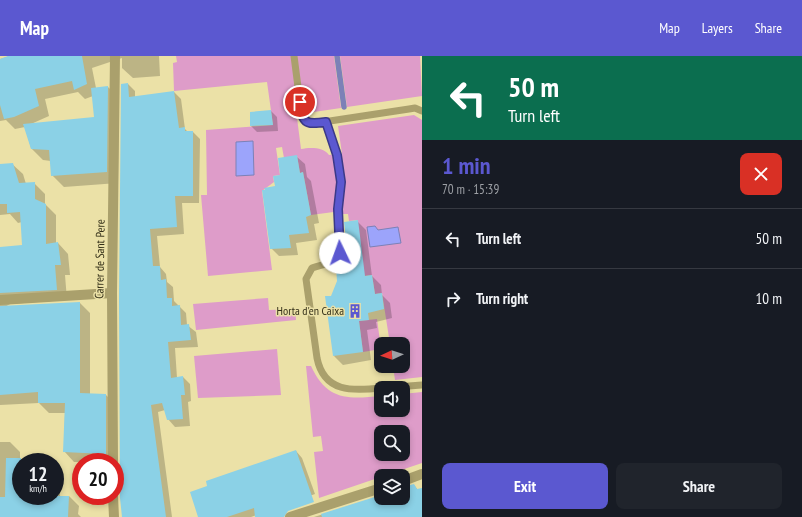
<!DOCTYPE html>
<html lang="en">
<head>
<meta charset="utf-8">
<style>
  body { margin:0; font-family:"PT Sans Narrow",sans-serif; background:#20242c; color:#f1f3f6; height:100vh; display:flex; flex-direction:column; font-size:15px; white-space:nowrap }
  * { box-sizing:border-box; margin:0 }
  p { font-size:13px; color:#9ea1a6 }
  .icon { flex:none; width:22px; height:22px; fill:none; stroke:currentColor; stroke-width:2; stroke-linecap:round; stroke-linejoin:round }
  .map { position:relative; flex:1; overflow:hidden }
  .sheet { display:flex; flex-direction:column; background:#171b24; width:380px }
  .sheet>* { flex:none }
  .banner { background:#0b6e4f; color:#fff; overflow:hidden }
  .needle { width:26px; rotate:266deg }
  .buttons { position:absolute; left:374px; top:281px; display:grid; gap:8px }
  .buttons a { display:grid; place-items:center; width:36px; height:36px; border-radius:8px; background:#171b24; box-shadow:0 2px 6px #0003; font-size:20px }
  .speed { position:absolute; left:12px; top:397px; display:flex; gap:8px; font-size:20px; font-weight:700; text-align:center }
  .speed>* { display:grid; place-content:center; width:52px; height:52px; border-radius:50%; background:#171b24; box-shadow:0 2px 6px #0003; line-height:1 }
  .speed small { font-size:10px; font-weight:400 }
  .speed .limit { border:6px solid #d22; background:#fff; color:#111 }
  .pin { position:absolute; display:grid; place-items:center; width:34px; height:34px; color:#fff; margin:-17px; border:2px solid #fff; border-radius:50%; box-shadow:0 1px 4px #0007 }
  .me { position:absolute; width:44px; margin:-22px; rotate:357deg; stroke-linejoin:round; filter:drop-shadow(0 0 3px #0008) }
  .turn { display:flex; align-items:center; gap:14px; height:84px; padding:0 20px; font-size:18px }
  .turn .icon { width:52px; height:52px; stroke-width:2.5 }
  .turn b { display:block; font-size:28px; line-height:34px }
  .round { display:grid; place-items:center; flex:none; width:42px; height:42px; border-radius:8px; background:#20242c }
  .overview { display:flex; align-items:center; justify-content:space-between; height:68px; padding:0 20px }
  h1 { font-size:24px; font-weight:700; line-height:30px; color:#5b58d0 }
  .button { display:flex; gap:8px; margin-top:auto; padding:8px 20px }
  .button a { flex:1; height:46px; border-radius:8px; background:#5b58d0; color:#fff; font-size:16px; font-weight:700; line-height:46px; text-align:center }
  .button a+a { background:#20242c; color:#f1f3f6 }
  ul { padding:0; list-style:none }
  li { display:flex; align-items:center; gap:12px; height:60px; padding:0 20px; border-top:1px solid #363941 }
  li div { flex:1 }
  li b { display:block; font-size:15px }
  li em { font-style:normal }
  header { display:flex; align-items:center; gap:24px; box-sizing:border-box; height:56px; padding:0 20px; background:#5b58d0; color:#fff }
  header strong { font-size:19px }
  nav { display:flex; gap:22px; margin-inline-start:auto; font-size:14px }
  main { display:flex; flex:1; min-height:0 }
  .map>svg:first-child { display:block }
</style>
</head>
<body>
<header>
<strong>Map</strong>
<nav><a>Map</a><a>Layers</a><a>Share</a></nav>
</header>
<main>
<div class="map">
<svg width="422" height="461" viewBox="0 0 422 461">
  <rect width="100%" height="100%" fill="#ebe1a7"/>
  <g fill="#de9cc9" fill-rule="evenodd">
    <path d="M176,0h158l7,52 -34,5v4l-10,1 4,31c9,-2 23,-2 28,6l13,-1 -4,-28 76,-11 8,5v257l-27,3 -2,-14h10v-22h-13l-8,-51 -7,1 -3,-19 -17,2 3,-57 -9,1 -1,-7h-6l-1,-3 -30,4 -8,-43 -3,1 -3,-17 -13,2 -2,-11 -6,1 4,27 -7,1 1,6 -12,9 10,79 -64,6 -7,-81h6l-1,-65 67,-5 -6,-43 -93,9 -1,-28 4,-1z"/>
    <polygon points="340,0 420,0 422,40 347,51"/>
    <polygon points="268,242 269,254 295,253 296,264 196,274 193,248"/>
    <polygon points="377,263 381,293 363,296 359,265"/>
    <polygon points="277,293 281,339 198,342 194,300"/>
    <path d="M306,310h5c16,35 37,33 70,30v14h22v-16l19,-2v71l-103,35 -5,-46 9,-1 -2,-15 -8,1zM381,376h22v22h-22z"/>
  </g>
  <g fill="#9ca4fb" stroke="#7c81b7">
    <polygon points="253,85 254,119 236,120 236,86"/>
    <polygon points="375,170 378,174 398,171 401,187 370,191 367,171"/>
  </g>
  <g fill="#0003" fill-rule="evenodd">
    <path d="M10,0h149l1,20 -27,2 -11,-10v-10l-30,10 4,20 12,-1 11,11 -1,85 -54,4 -12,-12 -1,-14 -8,-1 -12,-12 -6,-21 -10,2 -9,-9 -6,1v-62zM78,36l7,7 8,-3 2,22 -64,6 18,-8 -4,-17z"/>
    <polygon points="128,28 135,35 135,41 174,36 181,43 185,73 188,76 193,76 200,83 199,147 182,147 184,178 157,180 160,211 166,218 167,226 173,231 174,245 186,257 187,269 196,276 198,291 175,292 177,322 183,321 190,328 191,345 188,346 190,370 175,371 168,363 165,354 158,356 172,461 123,461"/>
    <polygon points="271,55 277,61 278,75 257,76 251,70"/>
    <polygon points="297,101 305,108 307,121 311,125 319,167 314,168 317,184 296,187 298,199 279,200 271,192 276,131 281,119"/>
    <polygon points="12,108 23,118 26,128 34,127 45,138 45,148 56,159 56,188 58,187 68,198 70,219 65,219 67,244 10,248 5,251 80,247 90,257 90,338 106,339 116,349 115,406 74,406 64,395 65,357 49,357 39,347 0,349 0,192 23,190 22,166 18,167 10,158 0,159 0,109"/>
    <polygon points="357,165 366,174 372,220 381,229 382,239 390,247 392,262 376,266 377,272 367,274 371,304 343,309 334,300 332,241 350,210"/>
    <polygon points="0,386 10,386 20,396 20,403 29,403 31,406 21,406 21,440 55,440 55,413 60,418 60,440 69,440 79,450 78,458 81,461 0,461"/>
    <polygon points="296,395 302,402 315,438 251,461 199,461"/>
    <polygon points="414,429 418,434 422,433 422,461 314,461 381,440 381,442 403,442 403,432"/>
  </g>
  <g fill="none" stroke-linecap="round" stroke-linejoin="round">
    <polyline stroke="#7c81b7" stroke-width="5.5" points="337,0 344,51"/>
  </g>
  <g fill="#8bd1e6">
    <polygon points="8,0 82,0 87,28 74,34 72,25 35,33 39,50 14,61 4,63 0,49 0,3"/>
    <polygon points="128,27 129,41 174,35 179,72 185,71 185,75 193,75 193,140 175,140 177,171 150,173 153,210 160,210 161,224 166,223 167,242 172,242 172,250 180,249 181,269 189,268 191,284 168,286 171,322 183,320 185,339 181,339 183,363 167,364 162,347 151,349 166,461 122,461 120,442 119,242 121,28"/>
    <polygon points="108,30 107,116 51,120 49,94 31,93 23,68 94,61 91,32"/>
    <polygon points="271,54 273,69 250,70 250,56"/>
    <polygon points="297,99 300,117 303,116 311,159 306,161 309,177 289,179 291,192 270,193 262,134 265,134 264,132 275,130 273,120 280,119 278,102"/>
    <polygon points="13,107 19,127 35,126 35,143 46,148 46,188 58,186 61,209 55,209 57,234 0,237 0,191 22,189 20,156 7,157 7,148 0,148 0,108"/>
    <polygon points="358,164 365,220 372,219 375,238 382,237 384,253 368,257 369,264 359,265 363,296 333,300 325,240 331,240 337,225 336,211 349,209 344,166"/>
    <polygon points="80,246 80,337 106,338 106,398 63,396 65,347 38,347 38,336 0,339 0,250"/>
    <polygon points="296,394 314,446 288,455 284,461 255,461 254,452 227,461 198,461 190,436 207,430 206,425"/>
    <polygon points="6,402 21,402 21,440 69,440 68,461 0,461 0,441 5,441"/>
    <polygon points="414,428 417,433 422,432 422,461 322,461 321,458 381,439 381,442 403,442 403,431"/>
  </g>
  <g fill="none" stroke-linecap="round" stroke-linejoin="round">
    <g stroke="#aaa06c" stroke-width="7">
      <polyline points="294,0 302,62 306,66 310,68 409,53 415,52 422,55"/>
      <path d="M325,66l12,33 4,27 -3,27 2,44c-4,11 -18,11 -28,15l-6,11 11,79c7,35 36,33 64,30"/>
      <polyline points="382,332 422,329"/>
    </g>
    <g stroke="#aaa06c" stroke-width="10">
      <polyline points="0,244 112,237"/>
      <polyline points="113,406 112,237 115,0"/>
      <polyline points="403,425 422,418"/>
      <polyline points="113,440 114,461"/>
      <polyline points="290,461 381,432"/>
    </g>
  </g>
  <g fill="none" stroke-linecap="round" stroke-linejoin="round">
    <defs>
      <path id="route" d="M300,46c3,21 4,23 26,20l11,33 4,27 -3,27 2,44"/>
    </defs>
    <use href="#route" stroke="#3b3987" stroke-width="10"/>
    <use href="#route" stroke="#5b58d0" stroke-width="7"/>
  </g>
  <defs>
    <symbol id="building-bare" viewBox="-9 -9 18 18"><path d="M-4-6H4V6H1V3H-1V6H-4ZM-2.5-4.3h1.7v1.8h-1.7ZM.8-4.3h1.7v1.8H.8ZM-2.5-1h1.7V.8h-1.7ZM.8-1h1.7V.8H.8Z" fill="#5b58d0" stroke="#ebe1a7" stroke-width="2.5" paint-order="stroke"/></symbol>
  </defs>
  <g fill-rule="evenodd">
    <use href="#building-bare" x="345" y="245" width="20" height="20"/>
  </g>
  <g text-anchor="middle" stroke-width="3" stroke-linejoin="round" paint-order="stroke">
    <g font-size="12" fill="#332f18" stroke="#ebe1a7">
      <text transform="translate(100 203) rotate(-89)" y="4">Carrer de Sant Pere</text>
    </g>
    <g font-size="12" fill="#332f18" stroke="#ebe1a7" text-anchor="end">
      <text x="344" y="259">Horta d'en Caixa</text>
    </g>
  </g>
</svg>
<div class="buttons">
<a><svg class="needle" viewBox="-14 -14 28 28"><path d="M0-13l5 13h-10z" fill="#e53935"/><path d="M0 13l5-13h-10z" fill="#9ea1a6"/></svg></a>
<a><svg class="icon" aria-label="sound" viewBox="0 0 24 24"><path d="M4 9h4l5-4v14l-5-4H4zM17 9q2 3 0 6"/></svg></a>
<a><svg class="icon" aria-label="search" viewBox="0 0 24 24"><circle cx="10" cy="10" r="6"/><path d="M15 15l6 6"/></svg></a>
<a><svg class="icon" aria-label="layers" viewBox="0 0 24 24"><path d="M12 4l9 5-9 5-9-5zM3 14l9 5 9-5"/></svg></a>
</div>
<div class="speed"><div>12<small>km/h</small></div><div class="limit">20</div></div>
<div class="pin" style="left:300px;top:46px;background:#d93025"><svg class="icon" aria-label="arrive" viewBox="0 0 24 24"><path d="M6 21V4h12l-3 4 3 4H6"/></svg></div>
<svg class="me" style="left:340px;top:197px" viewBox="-20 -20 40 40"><circle r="19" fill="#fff"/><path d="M0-13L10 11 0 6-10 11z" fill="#5b58d0"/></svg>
</div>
<section class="sheet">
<div class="banner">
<div class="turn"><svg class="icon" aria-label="left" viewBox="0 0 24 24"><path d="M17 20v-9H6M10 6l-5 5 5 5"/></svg><div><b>50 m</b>Turn left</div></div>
</div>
<div class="overview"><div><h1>1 min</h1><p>70 m · 15:39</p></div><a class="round" style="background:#d93025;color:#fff"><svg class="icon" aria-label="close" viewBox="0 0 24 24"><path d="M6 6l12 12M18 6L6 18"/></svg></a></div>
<ul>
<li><svg class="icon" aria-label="left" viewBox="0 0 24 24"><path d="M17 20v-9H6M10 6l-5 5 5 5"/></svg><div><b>Turn left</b></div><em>50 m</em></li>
<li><svg class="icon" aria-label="right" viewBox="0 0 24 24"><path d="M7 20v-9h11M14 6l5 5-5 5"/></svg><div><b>Turn right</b></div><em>10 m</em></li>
</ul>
<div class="button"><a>Exit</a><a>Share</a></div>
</section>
</main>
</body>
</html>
